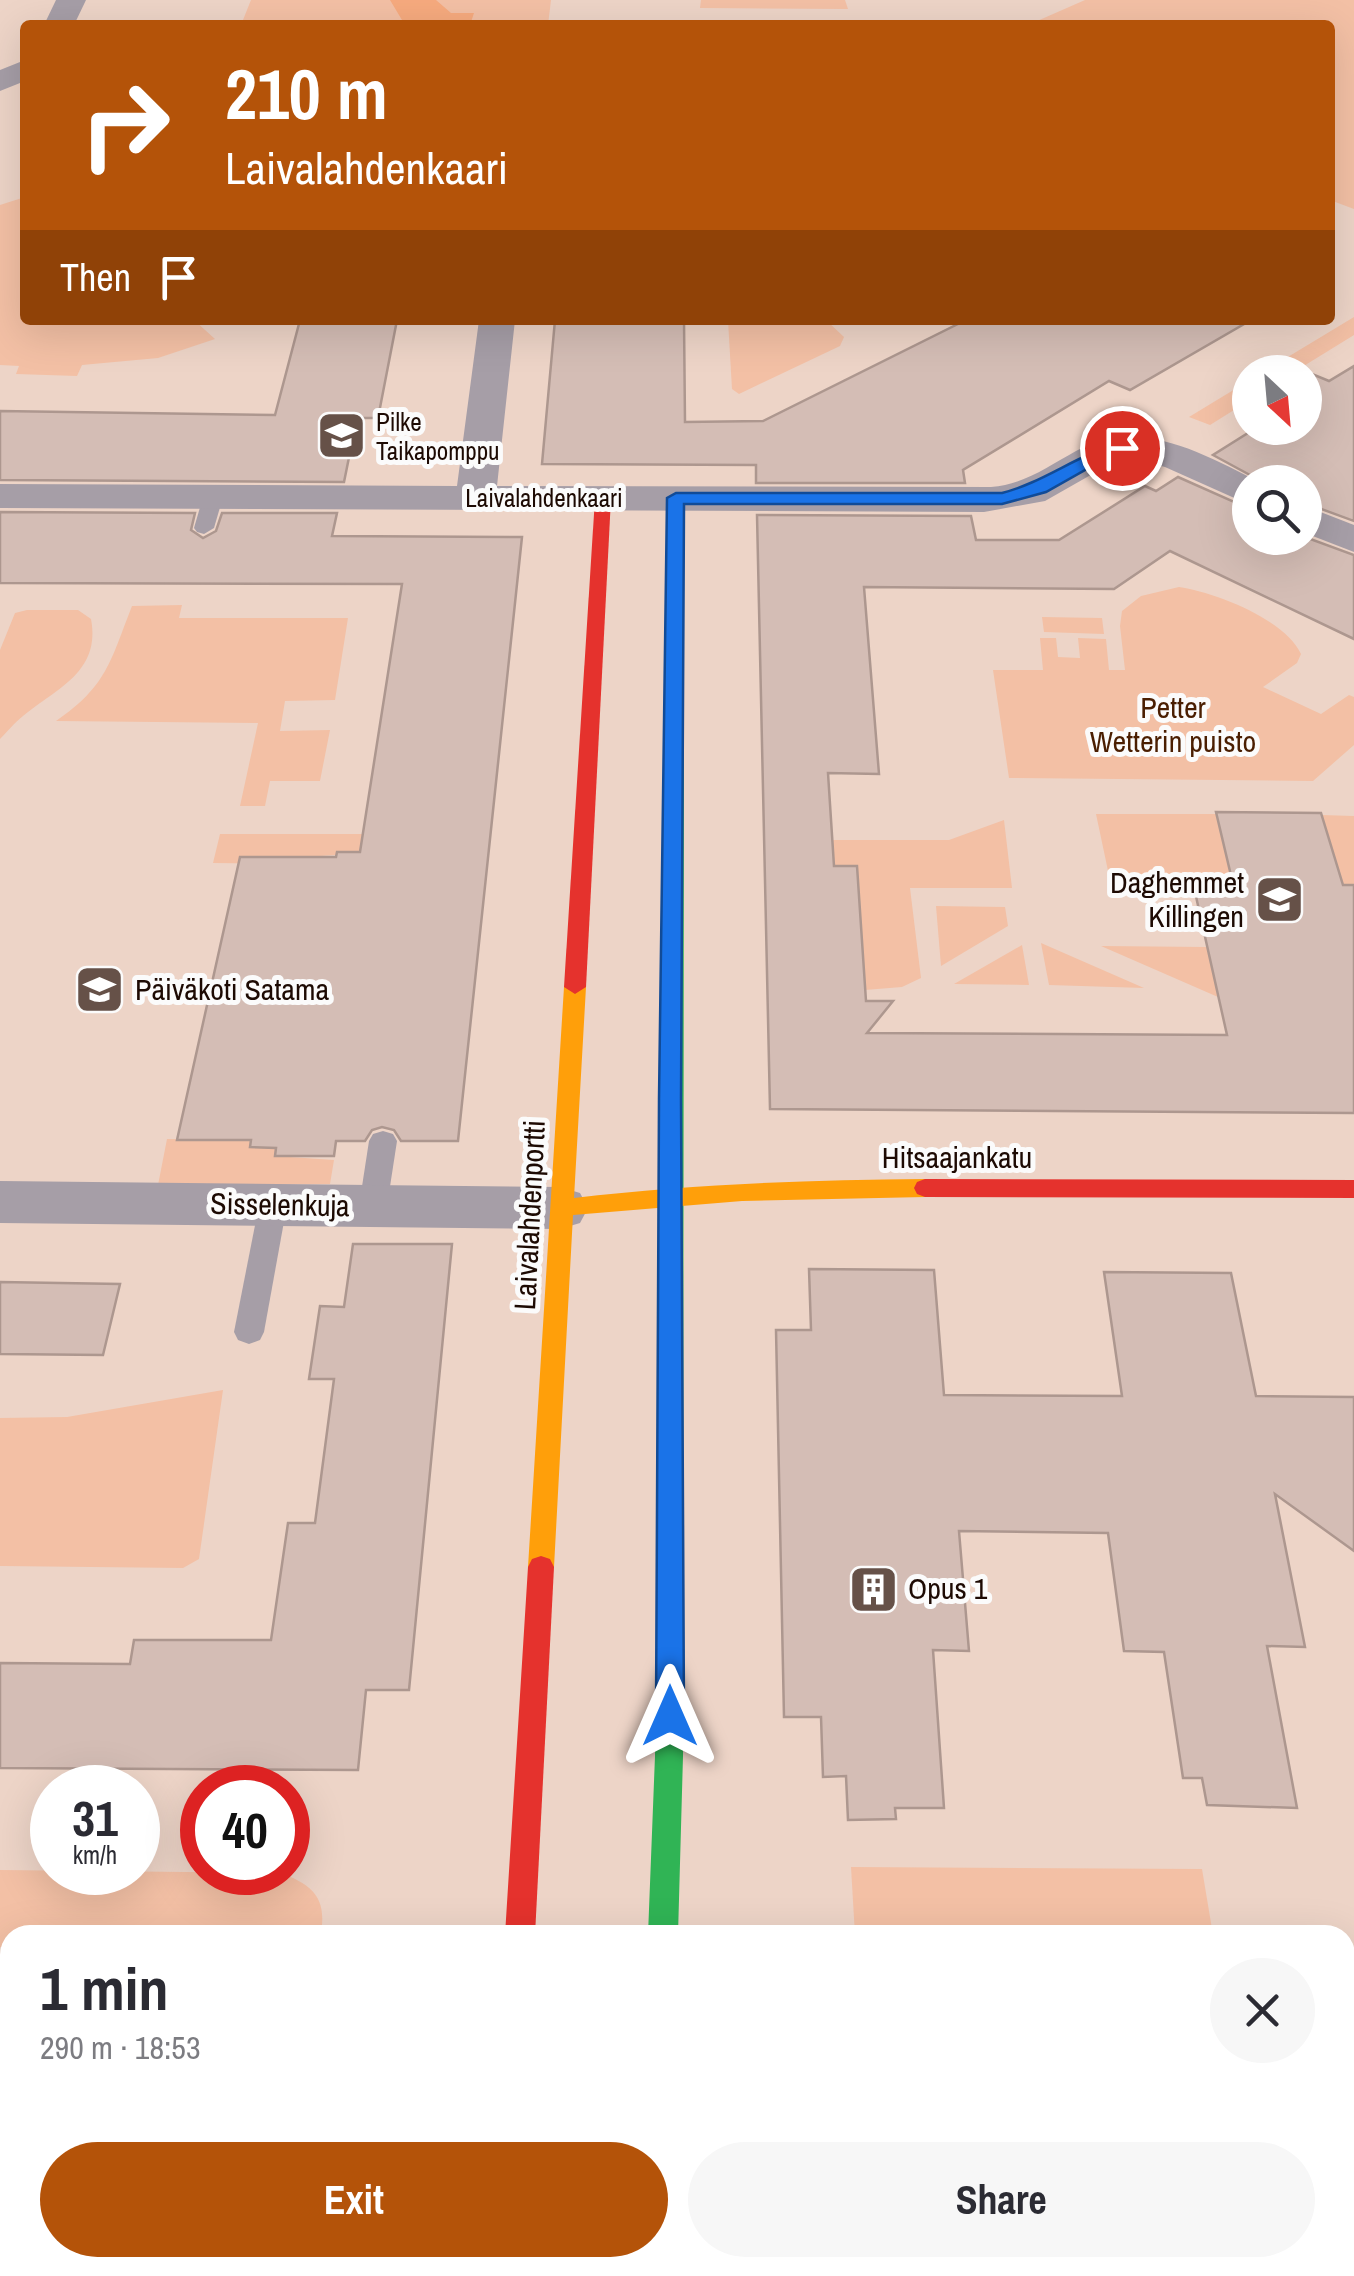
<!DOCTYPE html>
<html lang="en">
<head>
<meta charset="utf-8">
<style>
  body { margin:0; font-family:"Archivo Narrow",sans-serif; background:#f7f7f7; color:#2b2b33; height:100vh; display:flex; flex-direction:column; font-size:38px; white-space:nowrap }
  * { box-sizing:border-box; margin:0 }
  p { font-size:32px; color:#7c7c81 }
  .icon { flex:none; width:55px; height:55px; fill:none; stroke:currentColor; stroke-width:2; stroke-linecap:round; stroke-linejoin:round }
  .map { position:relative; flex:1; overflow:hidden }
  .side { position:absolute; left:0px; top:1925px; width:1355px; height:352px; display:flex; flex-direction:column; background:#fff; border-radius:30px 30px 0 0; box-shadow:0 10px 40px #0002 }
  .side>* { flex:none }
  .top-card { position:absolute; left:20px; top:20px; width:1315px; height:305px; border-radius:10px; box-shadow:0 10px 40px #0002; background:#b45309; color:#fff; overflow:hidden }
  .needle { width:65px; rotate:154deg }
  .tools { position:absolute; left:1232px; top:355px; display:grid; gap:20px }
  .tools a { display:grid; place-items:center; width:90px; height:90px; border-radius:50%; background:#fff; box-shadow:0 10px 40px #0002; font-size:50px }
  .speed { position:absolute; left:30px; top:1765px; display:flex; gap:20px; font-size:50px; font-weight:700; text-align:center }
  .speed>* { display:grid; place-content:center; width:130px; height:130px; border-radius:50%; background:#fff; box-shadow:0 10px 40px #0002; line-height:1 }
  .speed small { font-size:25px; font-weight:400 }
  .speed .limit { border:15px solid #d22; background:#fff; color:#111 }
  .pin { position:absolute; display:grid; place-items:center; width:85px; height:85px; color:#fff; margin:-42px; border:5px solid #fff; border-radius:50%; box-shadow:0 2px 10px #0007 }
  .me { position:absolute; width:110px; margin:-55px; rotate:0deg; stroke-linejoin:round; filter:drop-shadow(0 0 8px #0008) }
  .turn { display:flex; align-items:center; gap:35px; height:210px; padding:0 40px; font-size:45px }
  .turn .icon { width:130px; height:130px; stroke-width:2.5 }
  .turn b { display:block; font-size:70px; line-height:85px }
  .then { display:flex; align-items:center; height:95px; padding:0 40px; background:#0003; gap:20px; font-size:38px }
  .round { display:grid; place-items:center; flex:none; width:105px; height:105px; border-radius:52px; background:#f7f7f7 }
  .headline { display:flex; align-items:center; justify-content:space-between; height:170px; padding:0 40px }
  h1 { font-size:60px; font-weight:800; line-height:75px }
  .primary-button { display:flex; gap:20px; margin-top:auto; padding:20px 40px }
  .primary-button a { flex:1; height:115px; border-radius:60px; background:#b45309; color:#fff; font-size:40px; font-weight:800; line-height:115px; text-align:center }
  .primary-button a+a { background:#f7f7f7; color:#2b2b33 }
  .map>svg:first-child { display:block }
</style>
</head>
<body>
<div class="map">
<svg width="1354" height="2276" viewBox="0 0 1354 2276">
  <rect width="100%" height="100%" fill="#edd4c7"/>
  <g fill="#f3c0a5">
    <polygon points="251,0 551,0 548,25 241,25"/>
    <polygon points="701,0 845,0 848,9 700,8"/>
    <polygon points="1085,0 1354,0 1354,209 1330,200 1330,25 1028,25"/>
    <polygon points="25,197 25,320 194,320 215,339 158,358 82,365 77,376 16,374 19,366 0,365 0,205"/>
    <polygon points="1354,317 1354,335 1294,372 1263,372"/>
    <polygon points="728,320 826,320 844,337 840,346 739,394 732,389"/>
    <polygon points="1250,380 1250,400 1210,425 1189,417"/>
    <path d="M1179,587c35,5 106,32 122,67l-4,9 -34,24 58,27 28,-19 5,2v48l-41,36 -304,-3 -16,-108h50l-3,-32h16l2,19 22,1 -2,-20 28,1 3,31h16l-5,-44 2,-15 19,-15z"/>
    <path d="M182,605l-3,13h169l-13,82 -50,1 -5,30 50,-1 -10,51h-50l-5,25h-25l18,-83 -202,-2c51,-35 54,-59 76,-115z"/>
    <path d="M27,610h51l13,9c10,53 -34,69 -68,97 -9,7 -15,15 -23,23v-89l15,-37z"/>
    <polygon points="1042,617 1102,618 1104,634 1044,632"/>
    <polygon points="1096,814 1216,814 1219,823 1324,823 1322,815 1354,816 1354,885 1111,885"/>
    <polygon points="1004,820 1012,888 910,888 921,978 902,987 865,990 857,866 764,865 764,840 949,840"/>
    <polygon points="220,834 386,834 375,852 307,857 306,864 213,863"/>
    <polygon points="936,906 1005,907 1008,926 941,966"/>
    <polygon points="1041,943 1144,988 1049,985"/>
    <polygon points="1022,945 1029,985 954,984"/>
    <polygon points="1101,946 1207,947 1218,997"/>
    <polygon points="167,1139 251,1140 250,1147 276,1148 275,1156 334,1160 330,1184 158,1185"/>
    <polygon points="223,1390 199,1559 183,1568 0,1566 0,1418 67,1417"/>
    <polygon points="851,1867 1202,1869 1213,1935 855,1935"/>
    <path d="M0,1870l281,3c31,12 46,24 40,60l-311,2v12h-10z"/>
  </g>
  <polygon fill="#f6aa7e" points="390,0 436,0 451,13 474,13 470,25 405,25"/>
  <g fill="#d4bdb5" stroke="#ad978f" stroke-width="2.5">
    <polygon points="300,320 397,320 378,418 357,418 344,482 0,480 0,411 275,415"/>
    <polygon points="555,320 684,320 685,422 763,421 966,320 1251,320 1130,390 1109,381 963,470 965,483 756,483 756,465 542,464"/>
    <polygon points="1354,366 1354,521 1305,503 1305,482 1263,482 1213,455 1256,428 1305,428 1305,371 1329,381"/>
    <polygon points="1178,477 1250,509 1250,538 1305,537 1354,555 1354,639 1170,551 1114,589 864,587 879,774 828,773 834,866 857,866 866,1001 893,1001 867,1033 1227,1035 1193,883 1233,884 1216,812 1321,813 1343,885 1354,885 1354,1113 770,1109 757,515 971,516 976,540 1059,540 1145,486 1156,491"/>
    <polygon points="0,512 195,513 191,530 203,538 216,531 222,513 337,513 332,536 522,537 458,1141 401,1141 394,1130 382,1127 372,1130 365,1141 336,1141 334,1156 275,1156 276,1148 250,1147 251,1140 177,1140 240,857 336,857 337,852 360,852 402,584 0,583"/>
    <polygon points="353,1244 452,1244 409,1690 366,1690 358,1770 0,1768 0,1663 130,1664 134,1640 271,1640 288,1523 315,1523 334,1379 309,1379 320,1306 344,1307"/>
    <polygon points="809,1269 934,1270 944,1395 1122,1396 1104,1272 1231,1273 1256,1396 1354,1397 1354,1551 1275,1494 1305,1647 1267,1646 1297,1808 1207,1805 1202,1778 1183,1778 1164,1652 1124,1651 1108,1533 959,1531 969,1651 933,1650 944,1808 895,1808 896,1819 848,1820 846,1776 823,1777 821,1717 784,1717 776,1330 811,1330"/>
    <polygon points="0,1282 120,1284 103,1355 0,1354"/>
  </g>
  <g fill="none" stroke-linecap="round" stroke-linejoin="round">
    <g fill="#a69ea7" fill-rule="evenodd">
      <polygon points="213,491 223,497 214,528 204,534 197,532 194,528 203,497"/>
      <polygon points="383,1131 393,1134 397,1141 387,1206 383,1214 373,1217 363,1214 359,1206 369,1141 373,1134"/>
      <polygon points="273,1194 283,1197 287,1205 264,1332 260,1340 249,1344 238,1340 234,1332 259,1205 263,1197"/>
    </g>
    <g fill="#a69ea7" fill-rule="evenodd">
      <polygon points="56,0 86,0 74,25 44,25"/>
      <polygon points="25,60 25,81 0,91 0,70"/>
      <path d="M479,320h36l-18,166 494,1c34,-3 56,-20 85,-36 65,-35 126,3 184,31h-10v23l-85,-38 -30,-8 -25,5 -65,37 -61,11 -984,-4v-24l457,2z"/>
      <polygon points="1305,506 1354,525 1354,552 1305,533"/>
      <polygon points="0,1181 560,1187 580,1193 588,1208 580,1223 560,1229 0,1223"/>
    </g>
    <g fill="#30b455" fill-rule="evenodd">
      <polygon points="675,701 684,707 683,1756 678,1935 648,1935 655,1756 666,707"/>
      <rect x="1345" y="2017" width="9" height="30"/>
      <rect x="0" y="2207" width="10" height="32"/>
    </g>
    <g fill="#ff9f0a" fill-rule="evenodd">
      <path d="M575,980l11,7 -12,211c117,-14 234,-18 351,-19l8,3 3,6 -3,6 -8,3 -183,4 -169,14 -19,352 -4,8 -9,3 -9,-3 -4,-8 36,-580z"/>
      <rect x="0" y="2000" width="10" height="30"/>
      <rect x="1345" y="2226" width="9" height="32"/>
      <polygon points="486,2268 519,2268 519,2276 485,2276"/>
      <polygon points="618,2268 651,2268 652,2276 618,2276"/>
    </g>
    <g fill="#e5322d" fill-rule="evenodd">
      <polygon points="603,493 611,498 586,987 575,994 564,987 595,498"/>
      <polygon points="676,494 684,499 684,707 675,713 666,707 668,499"/>
      <polygon points="925,1179 1354,1180 1354,1198 925,1197 917,1194 914,1188 917,1182"/>
      <polygon points="541,1556 550,1559 554,1567 535,1935 505,1935 528,1567 532,1559"/>
    </g>
  </g>
  <path fill="#1a73e8" stroke="#114b97" stroke-width="2.5" d="M1122,443l6,1v7l-18,5 -64,36 -44,12h-318l-3,595 3,617 -4,10 -10,3 -10,-3 -4,-10 3,-617 8,-601 9,-5h326c43,-11 77,-40 120,-50z"/>
  <defs>
    <symbol id="school-square" viewBox="-11 -11 22 22"><rect x="-9" y="-9" width="18" height="18" rx="4" fill="#665148" stroke="#fbfbfb"/><path d="M0-5L7-2L0 1L-7-2ZM-4 1L0 2.5L4 1V4Q0 6-4 4Z" fill="#fff"/></symbol>
    <symbol id="building-square" viewBox="-11 -11 22 22"><rect x="-9" y="-9" width="18" height="18" rx="4" fill="#665148" stroke="#fbfbfb"/><path d="M-4-6H4V6H1V3H-1V6H-4ZM-2.5-4.3h1.7v1.8h-1.7ZM.8-4.3h1.7v1.8H.8ZM-2.5-1h1.7V.8h-1.7ZM.8-1h1.7V.8H.8Z" fill="#fff"/></symbol>
  </defs>
  <g fill-rule="evenodd">
    <use href="#school-square" x="314" y="408" width="55" height="55"/>
    <use href="#school-square" x="1252" y="872" width="55" height="55"/>
    <use href="#school-square" x="72" y="962" width="55" height="55"/>
    <use href="#building-square" x="846" y="1562" width="55" height="55"/>
  </g>
  <g text-anchor="middle" stroke-width="10" stroke-linejoin="round" paint-order="stroke">
    <g font-size="25" fill="#1d0a03" stroke="#fbfbfb" text-anchor="start">
      <text x="376" y="431">Pilke<tspan x="376" dy="29">Taikapomppu</tspan></text>
    </g>
    <g font-size="25" fill="#1d0a03" stroke="#fbfbfb">
      <text x="544" y="507">Laivalahdenkaari</text>
    </g>
    <g font-size="30" fill="#4a1e01" stroke="#fbfbfb">
      <text x="1173" y="718">Petter<tspan x="1173" dy="34">Wetterin puisto</tspan></text>
    </g>
    <g font-size="30" fill="#1d0a03" stroke="#fbfbfb" text-anchor="start">
      <text x="1244" y="893" text-anchor="end">Daghemmet<tspan x="1244" dy="34">Killingen</tspan></text>
      <text x="135" y="1000">Päiväkoti Satama</text>
      <text x="908" y="1599">Opus 1</text>
    </g>
    <g font-size="30" fill="#1d0a03" stroke="#fbfbfb">
      <text x="957" y="1168">Hitsaajankatu</text>
      <text transform="translate(280 1205) rotate(1)" y="10">Sisselenkuja</text>
      <text transform="translate(530 1215) rotate(-87)" y="10">Laivalahdenportti</text>
    </g>
  </g>
</svg>
<div class="tools">
<a><svg class="needle" viewBox="-14 -14 28 28"><path d="M0-13l5 13h-10z" fill="#e53935"/><path d="M0 13l5-13h-10z" fill="#7c7c81"/></svg></a>
<a><svg class="icon" aria-label="search" viewBox="0 0 24 24"><circle cx="10" cy="10" r="6"/><path d="M15 15l6 6"/></svg></a>
</div>
<div class="speed"><div>31<small>km/h</small></div><div class="limit">40</div></div>
<div class="pin" style="left:1122px;top:448px;background:#d93025"><svg class="icon" aria-label="arrive" viewBox="0 0 24 24"><path d="M6 21V4h12l-3 4 3 4H6"/></svg></div>
<svg class="me" style="left:670px;top:1716px" viewBox="-20 -20 40 40"><path d="M0-17L14 15 0 8-14 15z" fill="#1a73e8" stroke="#fff" stroke-width="4"/></svg>
<div class="top-card">
<div class="turn"><svg class="icon" aria-label="right" viewBox="0 0 24 24"><path d="M7 20v-9h11M14 6l5 5-5 5"/></svg><div><b>210 m</b>Laivalahdenkaari</div></div>
<div class="then">Then<svg class="icon" aria-label="arrive" viewBox="0 0 24 24"><path d="M6 21V4h12l-3 4 3 4H6"/></svg></div>
</div>
<section class="side">
<div class="headline"><div><h1>1 min</h1><p>290 m · 18:53</p></div><a class="round"><svg class="icon" aria-label="close" viewBox="0 0 24 24"><path d="M6 6l12 12M18 6L6 18"/></svg></a></div>
<div class="primary-button"><a>Exit</a><a>Share</a></div>
</section>
</div>
</body>
</html>
